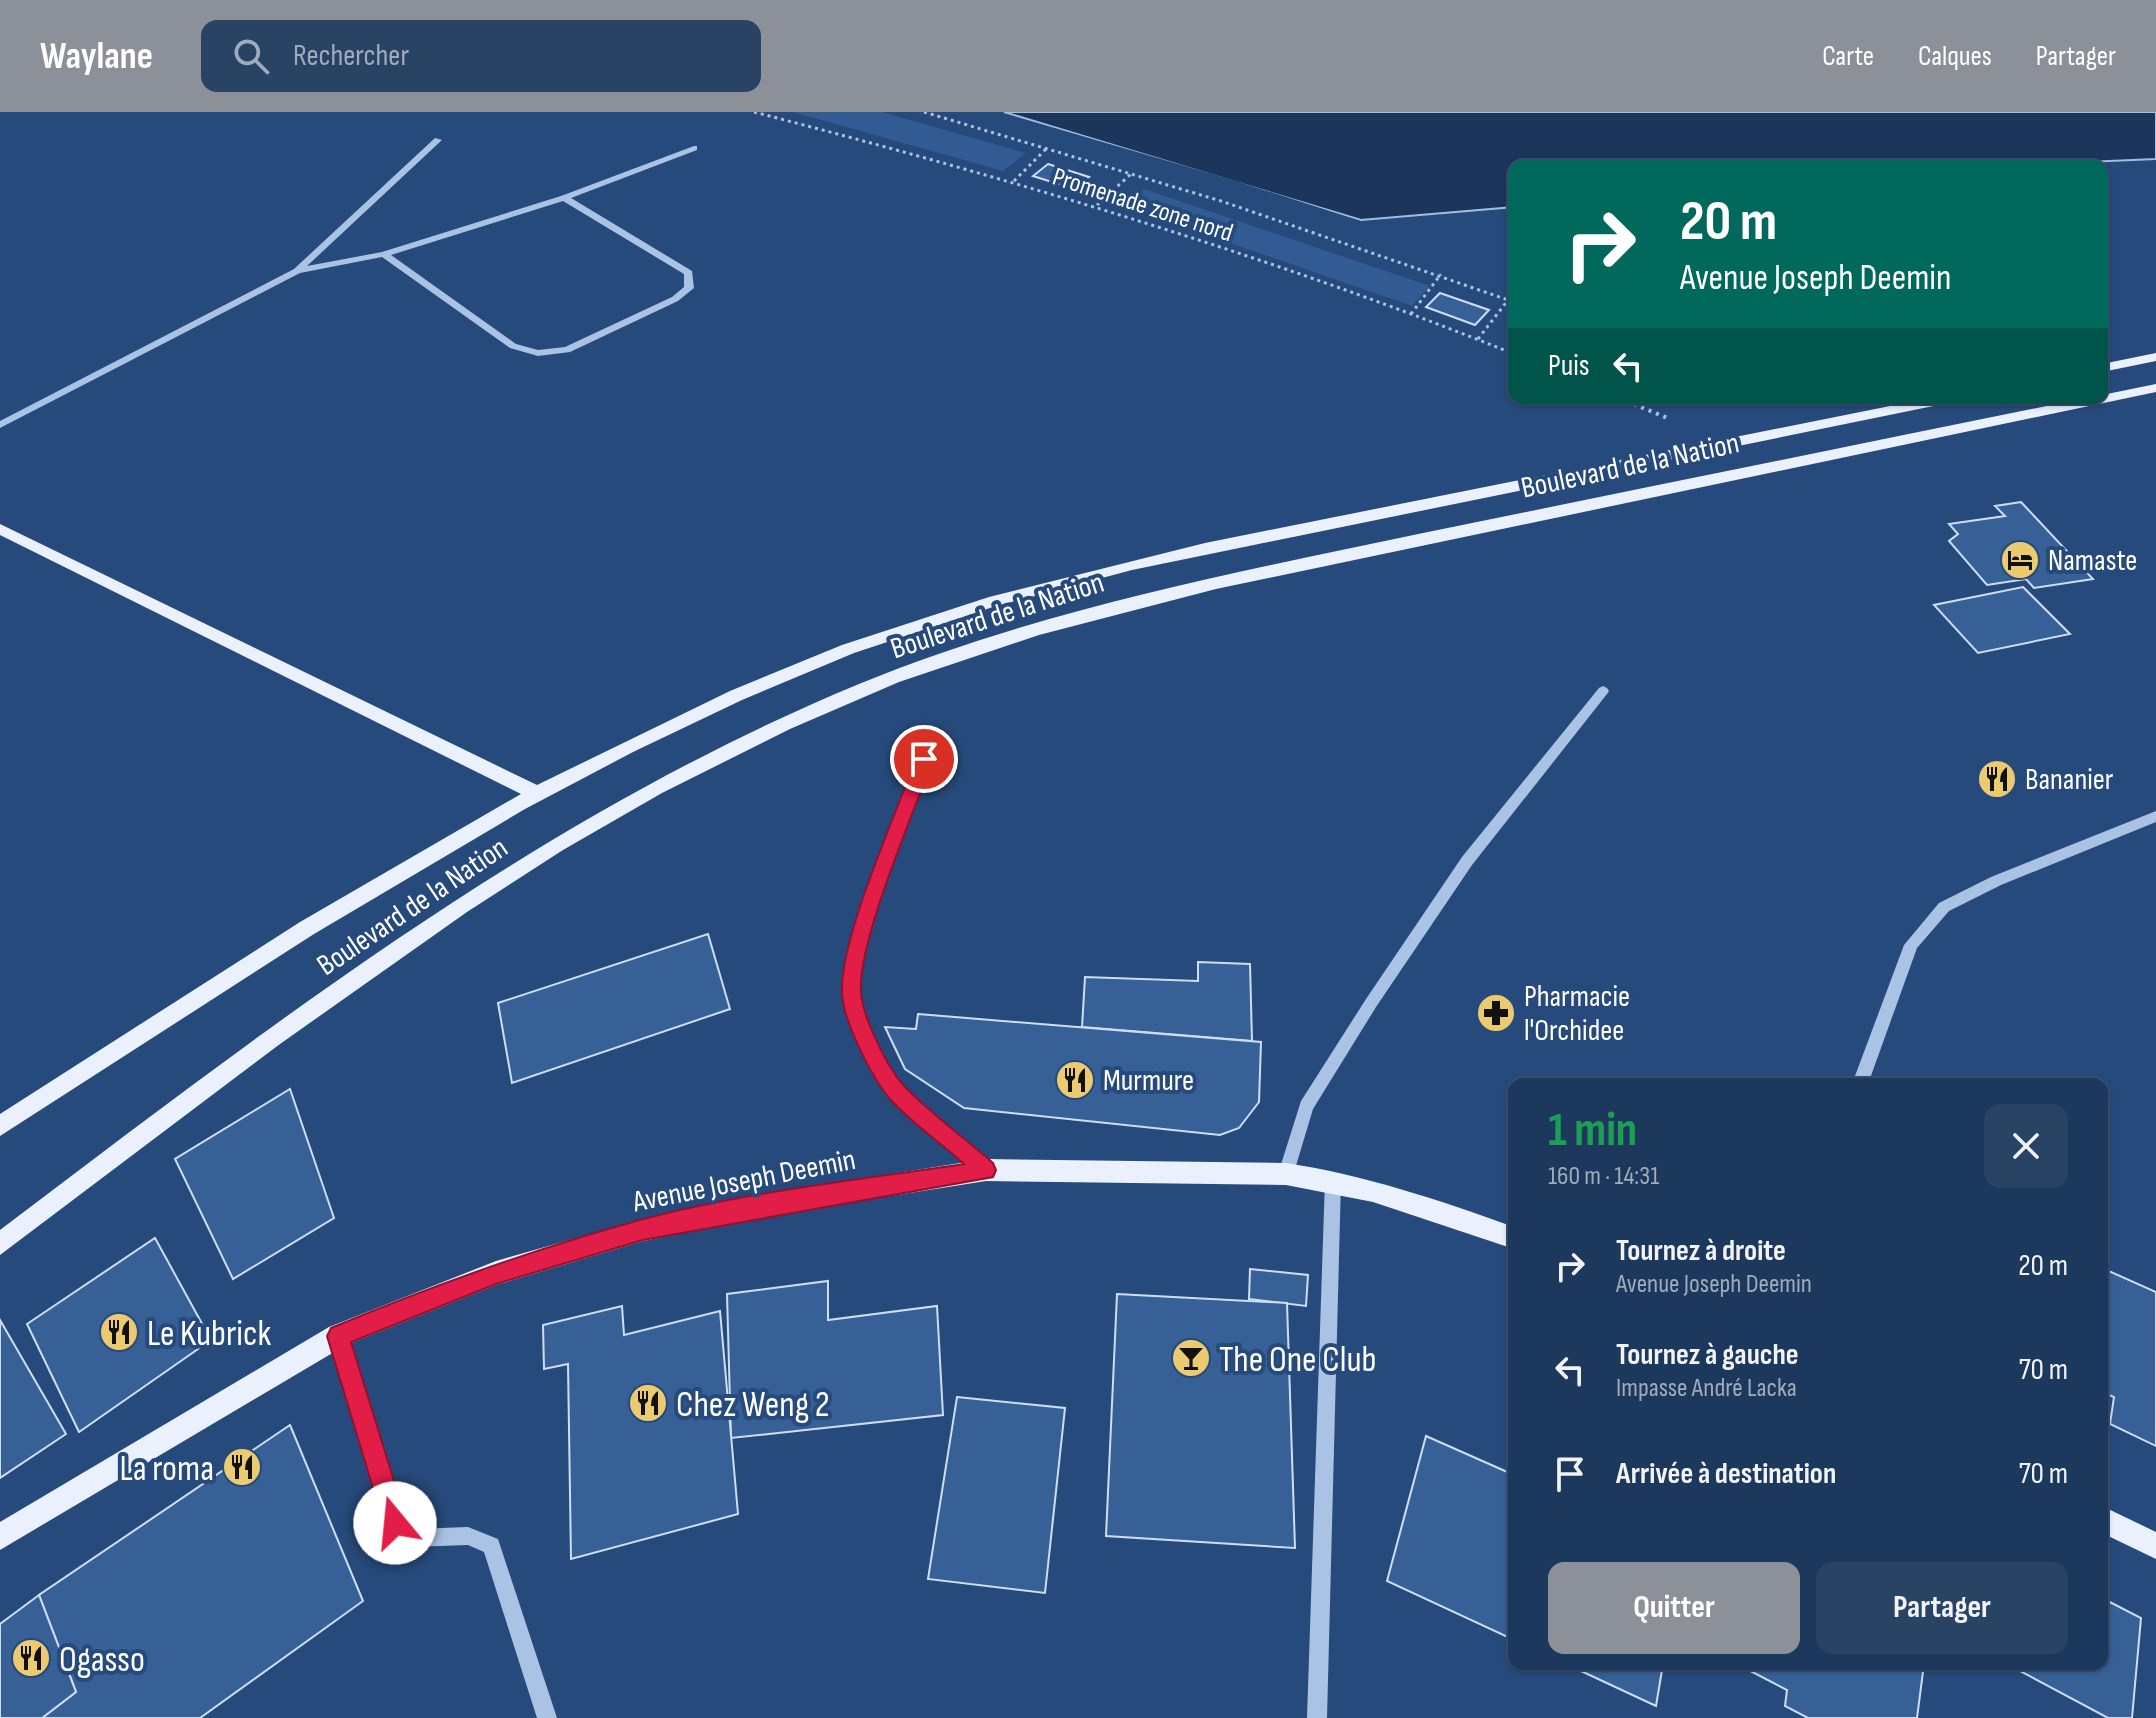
<!DOCTYPE html>
<html lang="fr">
<head>
<meta charset="utf-8">
<style>
  body { margin:0; font-family:"Sofia Sans Condensed",sans-serif; background:#294365; color:#f1f3f6; height:100vh; display:flex; flex-direction:column; font-size:30px; white-space:nowrap }
  * { box-sizing:border-box; margin:0 }
  p { font-size:26px; color:#a0acbb }
  .icon { flex:none; width:44px; height:44px; fill:none; stroke:currentColor; stroke-width:2; stroke-linecap:round; stroke-linejoin:round }
  .map { position:relative; flex:1; overflow:hidden }
  .panel { position:absolute; left:1508px; top:966px; width:600px; height:592px; display:flex; flex-direction:column; background:#1c385c; border-radius:16px; box-shadow:0 2px 6px #0004,0 0 0 2px #3a5272 }
  .panel>* { flex:none }
  .top-card { position:absolute; left:1508px; top:48px; width:600px; height:244px; border-radius:16px; box-shadow:0 2px 6px #0004,0 0 0 2px #3a5272; background:#00695c; color:#fff; overflow:hidden }
  .pin { position:absolute; display:grid; place-items:center; width:68px; height:68px; color:#fff; margin:-34px; border:4px solid #fff; border-radius:50%; box-shadow:0 2px 8px #0007 }
  .me { position:absolute; width:88px; margin:-44px; rotate:343deg; stroke-linejoin:round; filter:drop-shadow(0 0 6px #0008) }
  .turn { display:flex; align-items:center; gap:28px; height:168px; padding:0 40px; font-size:36px }
  .turn .icon { width:104px; height:104px; stroke-width:2.5 }
  .turn b { display:block; font-size:56px; line-height:68px }
  .then { display:flex; align-items:center; height:76px; padding:0 40px; background:#0003; gap:16px; font-size:30px }
  .round { display:grid; place-items:center; flex:none; width:84px; height:84px; border-radius:16px; background:#294365 }
  .headline { display:flex; align-items:center; justify-content:space-between; height:136px; padding:0 40px }
  h1 { font-size:48px; font-weight:700; line-height:60px; color:#1e9e55 }
  .primary-button { display:flex; gap:16px; margin-top:auto; padding:16px 40px }
  .primary-button a { flex:1; height:92px; border-radius:16px; background:#8c9099; color:#fff; font-size:32px; font-weight:700; line-height:92px; text-align:center }
  .primary-button a+a { background:#294365; color:#f1f3f6 }
  ul { padding:0; list-style:none }
  li { display:flex; align-items:center; gap:24px; height:104px; padding:0 40px }
  li div { flex:1 }
  li b { display:block; font-size:30px }
  li em { font-style:normal }
  header { display:flex; align-items:center; gap:48px; box-sizing:border-box; height:112px; padding:0 40px; background:#8c9099; color:#fff }
  header strong { font-size:38px }
  nav { display:flex; gap:44px; margin-inline-start:auto; font-size:28px }
  .search { width:560px; height:72px; background:#294365; display:flex; align-items:center; gap:20px; box-sizing:border-box; padding:0 28px; border-radius:16px; color:#a0acbb; font-size:30px }
  .map>svg:first-child { display:block }
</style>
</head>
<body>
<header>
<strong>Waylane</strong>
<div class="search"><svg class="icon" aria-label="search" viewBox="0 0 24 24"><circle cx="10" cy="10" r="6"/><path d="M15 15l6 6"/></svg>Rechercher</div>
<nav><a>Carte</a><a>Calques</a><a>Partager</a></nav>
</header>
<div class="map">
<svg width="2156" height="1606" viewBox="0 0 2156 1606">
  <rect width="100%" height="100%" fill="#264a7b"/>
  <g fill="#315b92">
    <polygon points="793,0 882,0 1026,41 1003,59"/>
    <polygon points="1144,77 1430,174 1412,194 1123,94"/>
  </g>
  <polygon fill="#1b355b" stroke="#9fbee4" stroke-width="2" points="1004,0 2156,0 2156,47 1993,54 1514,54 1514,95 1361,108"/>
  <polygon fill="#264a7b" points="1000,0 1230,67 1370,112 1360,112"/>
  <g fill="#376097" stroke="#cddef3" stroke-width="2">
    <polygon points="1048,52 1089,65 1074,77 1033,64"/>
    <polygon points="1440,181 1489,198 1475,213 1426,195"/>
    <polygon points="2021,390 2093,467 2034,476 2026,467 1987,473 1949,429 1958,422 1949,412 2005,404 1995,394"/>
    <polygon points="2023,475 2070,522 1978,541 1934,493"/>
    <polygon points="708,822 730,897 512,971 498,891"/>
    <polygon points="1198,850 1250,852 1252,929 1082,915 1085,865 1198,869"/>
    <polygon points="918,902 1261,930 1259,990 1239,1016 1220,1023 964,996 905,957 885,915 916,917"/>
    <polygon points="290,977 334,1106 233,1167 175,1047"/>
    <polygon points="155,1126 211,1228 79,1320 27,1212"/>
    <polygon points="2102,1156 2156,1180 2156,1334 2110,1312 2114,1285 2102,1280 2102,1234 2106,1236 2108,1217 2102,1215"/>
    <polygon points="1250,1157 1308,1163 1306,1194 1249,1187"/>
    <polygon points="828,1169 828,1208 937,1194 943,1303 731,1326 727,1182"/>
    <polygon points="1117,1182 1287,1191 1295,1436 1106,1424"/>
    <polygon points="622,1194 624,1223 720,1199 738,1402 571,1447 568,1252 544,1257 543,1213"/>
    <polygon points="0,1208 66,1322 0,1366"/>
    <polygon points="957,1285 1065,1296 1045,1481 928,1467"/>
    <polygon points="290,1313 363,1489 200,1606 42,1606 76,1580 39,1483"/>
    <polygon points="1426,1324 1514,1363 1514,1528 1387,1469"/>
    <polygon points="39,1483 76,1580 42,1606 0,1606 0,1512"/>
    <polygon points="2102,1486 2141,1506 2132,1606 2108,1606 2007,1552 2102,1552"/>
    <polygon points="1566,1552 1663,1552 1656,1594"/>
    <polygon points="1737,1552 1924,1552 1917,1606 1808,1606 1785,1594 1787,1578"/>
  </g>
  <g fill="none" stroke-linecap="round" stroke-linejoin="round">
    <g stroke="#aac3e4" stroke-width="3" stroke-dasharray="3 4" stroke-linecap="butt">
      <path d="M754,0c258,67 512,142 760,242"/>
      <polyline points="924,0 1221,89 1514,190"/>
      <polyline points="1014,69 1048,35"/>
      <polyline points="1097,93 1133,60"/>
      <polyline points="1411,202 1441,162"/>
      <polyline points="1478,227 1508,188"/>
    </g>
    <polyline stroke="#aac3e4" stroke-width="4" stroke-dasharray="3 5" stroke-linecap="butt" points="1619,286 1670,307"/>
    <g fill="#aac3e4" fill-rule="evenodd">
      <path d="M435,26l7,2 -135,126 75,-14 179,-56 133,-50h3v4l-126,48 121,73 2,17 -16,13 -108,51 -32,4 -28,-8 -128,-91 -82,16 -300,155v-7l294,-152zM563,89l121,73v13l-12,10 -107,50 -27,3 -22,-6 -125,-89z"/>
      <polygon points="1603,574 1607,576 1609,579 1607,582 1472,753 1376,895 1313,997 1292,1067 1286,1070 1280,1067 1278,1062 1301,989 1366,887 1462,745 1599,576"/>
      <path d="M924,642l6,5 -55,152 -16,60 -1,23 11,38 27,48 29,28 67,57 2,5 -2,5 -6,2 -6,-2c-31,-27 -69,-52 -94,-85 -19,-25 -39,-63 -42,-94 -2,-24 6,-49 12,-72 17,-56 42,-110 62,-165z"/>
      <polygon points="2156,699 2156,710 2001,773 1949,799 1917,836 1868,972 1852,972 1904,833 1939,791 1991,765"/>
      <polygon points="1333,1060 1339,1063 1341,1068 1327,1606 1307,1606 1325,1068 1327,1063"/>
      <polygon points="338,1215 344,1218 347,1224 402,1405 415,1417 468,1415 498,1427 557,1606 537,1606 484,1440 468,1433 412,1435 405,1433 388,1418 329,1224 332,1218"/>
    </g>
    <g fill="#eaf1fc" fill-rule="evenodd">
      <polygon points="2156,241 2156,249 2102,260 2102,252"/>
      <path d="M2156,272v8l-940,197 -177,46 -140,47 -109,47 -128,64 -99,57 -96,62 -187,132 -280,211v-25c272,-206 542,-415 859,-546 180,-74 374,-111 564,-151 221,-45 442,-90 663,-135h16v-3z"/>
      <polygon points="1930,286 1960,286 1953,290 1132,458 993,495 854,541 742,588 633,640 525,697 314,822 0,1024 0,1002 300,810 521,682 0,423 0,412 537,673 730,579 842,533 989,485 1205,431"/>
      <path d="M986,1047l300,4c79,12 153,37 228,64v22l-141,-47 -87,-17 -300,-4 -191,30 -152,30 -147,44 -150,60 -346,205v-28l329,-195 167,-66 147,-42 152,-30z"/>
      <polygon points="2102,1394 2156,1420 2156,1447 2102,1421"/>
    </g>
  </g>
  <path fill="#e11d48" stroke="#92132f" stroke-width="2" d="M924,641l9,6c-19,54 -76,183 -72,234 2,25 27,76 44,94 27,27 59,51 88,76l3,7 -3,7 -350,63 -147,44 -145,58 56,181 -3,8 -9,4 -9,-4 -59,-195 4,-8c101,-42 203,-79 309,-108 105,-28 217,-40 324,-56 -24,-22 -53,-41 -74,-65 -18,-21 -47,-78 -48,-106 -3,-52 54,-180 74,-234z"/>
  <defs>
    <symbol id="hotel-disc" viewBox="-11 -11 22 22"><circle r="9.5" fill="#ecca70" stroke="#264a7b"/><path d="M-6-4.5h1.5V1H6V5H4.5V3h-9V5H-6ZM-4 0a1.8 1.8 0 1 1 3.6 0ZM.5 0V-2.5h3Q6-2.5 6 0Z" fill="#111"/></symbol>
    <symbol id="restaurant-disc" viewBox="-11 -11 22 22"><circle r="9.5" fill="#ecca70" stroke="#264a7b"/><path d="M-5-6h1v4h1v-4h1v4h1v-4h1v5L-1.5 .5V6h-2V.5L-5-1ZM5-6V6H3V1.5H1.5Q1.5-4 5-6Z" fill="#111"/></symbol>
    <symbol id="pharmacy-disc" viewBox="-11 -11 22 22"><circle r="9.5" fill="#ecca70" stroke="#264a7b"/><path d="M-2-6h4v4h4v4h-4v4h-4v-4h-4v-4h4Z" fill="#111"/></symbol>
    <symbol id="bar-disc" viewBox="-11 -11 22 22"><circle r="9.5" fill="#ecca70" stroke="#264a7b"/><path d="M-6-5H6L.8 .8V4.5H3.5V6h-7V4.5H-.8V.8Z" fill="#111"/></symbol>
  </defs>
  <g fill-rule="evenodd">
    <use href="#hotel-disc" x="1998" y="426" width="44" height="44"/>
    <use href="#restaurant-disc" x="1975" y="645" width="44" height="44"/>
    <use href="#pharmacy-disc" x="1474" y="879" width="44" height="44"/>
    <use href="#restaurant-disc" x="1053" y="946" width="44" height="44"/>
    <use href="#restaurant-disc" x="97" y="1198" width="44" height="44"/>
    <use href="#bar-disc" x="1169" y="1224" width="44" height="44"/>
    <use href="#restaurant-disc" x="626" y="1269" width="44" height="44"/>
    <use href="#restaurant-disc" x="220" y="1333" width="44" height="44"/>
    <use href="#restaurant-disc" x="9" y="1524" width="44" height="44"/>
  </g>
  <g text-anchor="middle" stroke-width="8" stroke-linejoin="round" paint-order="stroke">
    <g font-size="26" fill="#fff" stroke="#264a7b">
      <text transform="translate(1143 92) rotate(18)" y="9">Promenade zone nord</text>
    </g>
    <g font-size="30" fill="#fff" stroke="#264a7b">
      <text transform="translate(1630 353) rotate(-12)" y="10">Boulevard de la Nation</text>
      <text transform="translate(997 503) rotate(-18)" y="10">Boulevard de la Nation</text>
      <text transform="translate(412 794) rotate(-34)" y="10">Boulevard de la Nation</text>
      <text transform="translate(744 1068) rotate(-11)" y="10">Avenue Joseph Deemin</text>
    </g>
    <g font-size="30" fill="#fff" stroke="#264a7b" text-anchor="start">
      <text x="2048" y="458">Namaste</text>
      <text x="2025" y="677">Bananier</text>
      <text x="1524" y="894">Pharmacie<tspan x="1524" dy="34">l'Orchidee</tspan></text>
      <text x="1103" y="978">Murmure</text>
    </g>
    <g font-size="36" fill="#fff" stroke="#264a7b" text-anchor="start">
      <text x="147" y="1233">Le Kubrick</text>
      <text x="1219" y="1259">The One Club</text>
      <text x="676" y="1304">Chez Weng 2</text>
      <text x="214" y="1368" text-anchor="end">La roma</text>
      <text x="59" y="1559">Ogasso</text>
    </g>
  </g>
</svg>
<div class="pin" style="left:924px;top:647px;background:#d93025"><svg class="icon" aria-label="arrive" viewBox="0 0 24 24"><path d="M6 21V4h12l-3 4 3 4H6"/></svg></div>
<svg class="me" style="left:395px;top:1411px" viewBox="-20 -20 40 40"><circle r="19" fill="#fff"/><path d="M0-13L10 11 0 6-10 11z" fill="#e11d48"/></svg>
<div class="top-card">
<div class="turn"><svg class="icon" aria-label="right" viewBox="0 0 24 24"><path d="M7 20v-9h11M14 6l5 5-5 5"/></svg><div><b>20 m</b>Avenue Joseph Deemin</div></div>
<div class="then">Puis<svg class="icon" aria-label="left" viewBox="0 0 24 24"><path d="M17 20v-9H6M10 6l-5 5 5 5"/></svg></div>
</div>
<section class="panel">
<div class="headline"><div><h1>1 min</h1><p>160 m · 14:31</p></div><a class="round"><svg class="icon" aria-label="close" viewBox="0 0 24 24"><path d="M6 6l12 12M18 6L6 18"/></svg></a></div>
<ul>
<li><svg class="icon" aria-label="right" viewBox="0 0 24 24"><path d="M7 20v-9h11M14 6l5 5-5 5"/></svg><div><b>Tournez à droite</b><p>Avenue Joseph Deemin</p></div><em>20 m</em></li>
<li><svg class="icon" aria-label="left" viewBox="0 0 24 24"><path d="M17 20v-9H6M10 6l-5 5 5 5"/></svg><div><b>Tournez à gauche</b><p>Impasse André Lacka</p></div><em>70 m</em></li>
<li><svg class="icon" aria-label="arrive" viewBox="0 0 24 24"><path d="M6 21V4h12l-3 4 3 4H6"/></svg><div><b>Arrivée à destination</b></div><em>70 m</em></li>
</ul>
<div class="primary-button"><a>Quitter</a><a>Partager</a></div>
</section>
</div>
</body>
</html>
